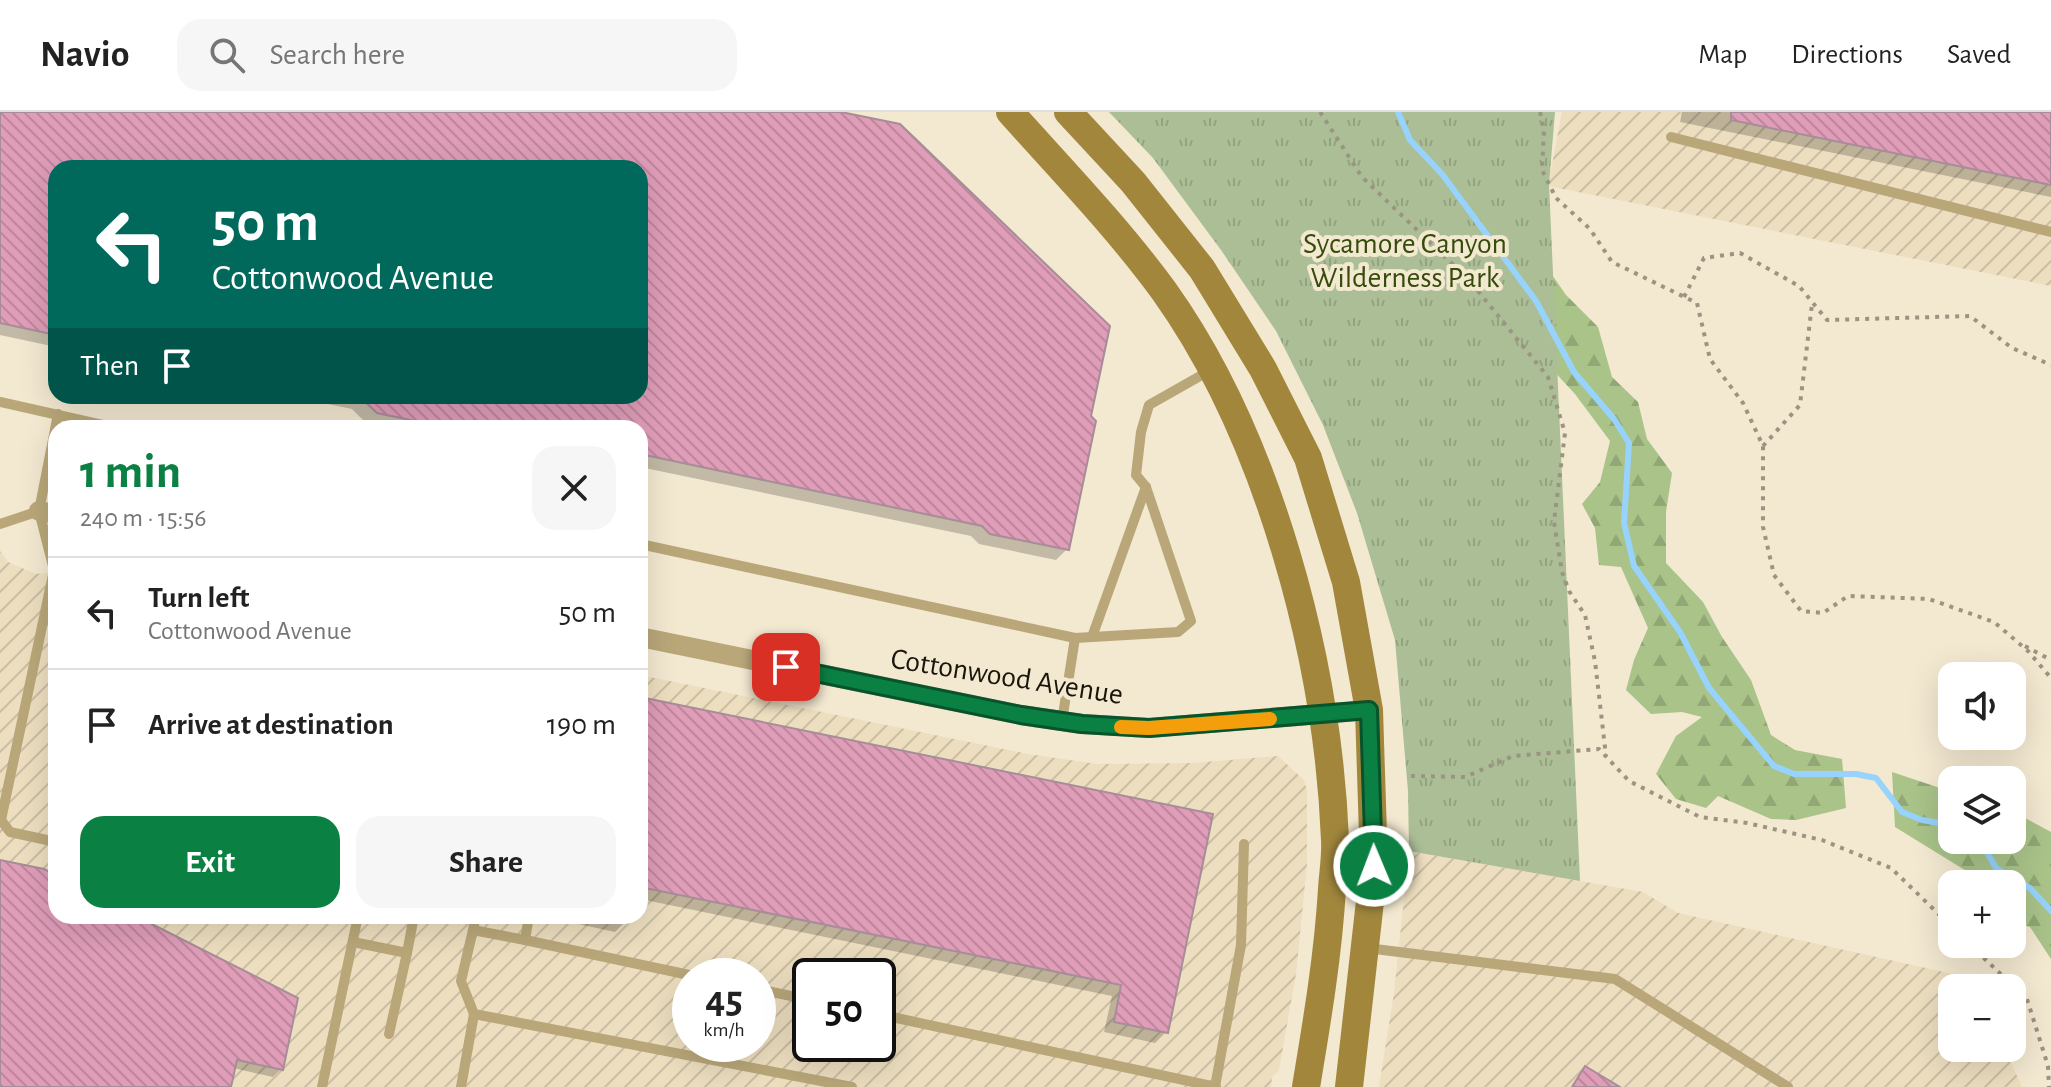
<!DOCTYPE html>
<html lang="en">
<head>
<meta charset="utf-8">
<style>
  body { margin:0; font-family:"Alegreya Sans",sans-serif; background:#f6f6f6; color:#222; height:100vh; display:flex; flex-direction:column; font-size:30px; white-space:nowrap }
  * { box-sizing:border-box; margin:0 }
  p { font-size:26px; color:#767676 }
  .icon { flex:none; width:44px; height:44px; fill:none; stroke:currentColor; stroke-width:2; stroke-linecap:round; stroke-linejoin:round }
  .map { position:relative; flex:1; overflow:hidden }
  .panel { position:absolute; left:48px; top:308px; width:600px; height:504px; display:flex; flex-direction:column; background:#fff; border-radius:24px; box-shadow:0 8px 32px #0002 }
  .panel>* { flex:none }
  .guide { position:absolute; left:48px; top:48px; width:600px; height:244px; border-radius:24px; box-shadow:0 8px 32px #0002; background:#00695c; color:#fff; overflow:hidden }
  .buttons { position:absolute; left:1938px; top:550px; display:grid; gap:16px }
  .buttons a { display:grid; place-items:center; width:88px; height:88px; border-radius:16px; background:#fff; box-shadow:0 8px 32px #0002; font-size:40px }
  .speed { position:absolute; left:672px; top:846px; display:flex; gap:16px; font-size:40px; font-weight:700; text-align:center }
  .speed>* { display:grid; place-content:center; width:104px; height:104px; border-radius:50%; background:#fff; box-shadow:0 8px 32px #0002; line-height:1 }
  .speed small { font-size:20px; font-weight:400 }
  .speed .limit { border:4px solid #111; border-radius:12px; background:#fff; color:#111 }
  .pin { position:absolute; display:grid; place-items:center; width:68px; height:68px; color:#fff; margin:-34px; border-radius:16px; box-shadow:0 4px 12px #0006 }
  .me { position:absolute; width:88px; margin:-44px; rotate:359deg; stroke-linejoin:round; filter:drop-shadow(0 0 6px #0008) }
  .turn { display:flex; align-items:center; gap:28px; height:168px; padding:0 32px; font-size:36px }
  .turn .icon { width:104px; height:104px; stroke-width:2.5 }
  .turn b { display:block; font-size:56px; line-height:68px }
  .then { display:flex; align-items:center; height:76px; padding:0 32px; background:#0003; gap:16px; font-size:30px }
  .round { display:grid; place-items:center; flex:none; width:84px; height:84px; border-radius:24px; background:#f6f6f6 }
  .head { display:flex; align-items:center; justify-content:space-between; height:136px; padding:0 32px }
  h1 { font-size:48px; font-weight:600; line-height:60px; color:#0b8043 }
  .action { display:flex; gap:16px; margin-top:auto; padding:16px 32px }
  .action a { flex:1; height:92px; border-radius:24px; background:#0b8043; color:#fff; font-size:32px; font-weight:600; line-height:92px; text-align:center }
  .action a+a { background:#f6f6f6; color:#222 }
  ul { padding:0; list-style:none }
  li { display:flex; align-items:center; gap:24px; height:112px; padding:0 32px; border-top:2px solid #e0e0e0 }
  li div { flex:1 }
  li b { display:block; font-size:30px }
  li em { font-style:normal }
  header { display:flex; align-items:center; gap:48px; box-sizing:border-box; height:112px; padding:0 40px; background:#fff; border-bottom:2px solid #e0e0e0 }
  header strong { font-size:38px }
  nav { display:flex; gap:44px; margin-inline-start:auto; font-size:28px }
  .search { width:560px; height:72px; background:#f6f6f6; display:flex; align-items:center; gap:20px; box-sizing:border-box; padding:0 28px; border-radius:24px; color:#767676; font-size:30px }
  .map>svg:first-child { display:block }
</style>
</head>
<body>
<header>
<strong>Navio</strong>
<div class="search"><svg class="icon" aria-label="search" viewBox="0 0 24 24"><circle cx="10" cy="10" r="6"/><path d="M15 15l6 6"/></svg>Search here</div>
<nav><a>Map</a><a>Directions</a><a>Saved</a></nav>
</header>
<div class="map">
<svg width="2051" height="975" viewBox="0 0 2051 975">
  <defs>
    <pattern id="industrial-furrows" width="10" height="10" patternUnits="userSpaceOnUse" patternTransform="scale(2)"><rect width="10" height="10" fill="#eddebf"/><path d="M-1 1l2-2M0 10L10 0M9 11l2-2" fill="none" stroke="#cbbea3"/></pattern>
    <pattern id="forest-firs" width="22" height="20" patternUnits="userSpaceOnUse" patternTransform="scale(2)"><rect width="22" height="20" fill="#a9c389"/><path d="M5 1l3.5 6h-7zM16 11l3.5 6h-7z" fill="#91a775"/></pattern>
    <pattern id="park-tufts" width="24" height="20" patternUnits="userSpaceOnUse" patternTransform="scale(2)"><rect width="24" height="20" fill="#abbe96"/><path d="M3 7l-1-3M5 7V3M7 7l1-3M15 17l-1-3M17 17v-4M19 17l1-3" fill="none" stroke="#93a380"/></pattern>
    <pattern id="building-back-hatch" width="6" height="6" patternUnits="userSpaceOnUse" patternTransform="scale(2)"><rect width="6" height="6" fill="#df9db8"/><path d="M-1 5l2 2M0 0l6 6M5-1l2 2" fill="none" stroke="#bf869d"/></pattern>
  </defs>
  <rect width="100%" height="100%" fill="#f3e8d0"/>
  <g fill="url(#industrial-furrows)" fill-rule="evenodd">
    <polygon points="1562,0 2051,0 2051,174 1548,74"/>
    <path d="M0,439l8,11 28,12 20,-2v344h584v-241l388,79 69,10 96,-1 85,-7 26,24 3,11v73l-11,110 -17,96 -7,7 -1,10h-1271zM690,864h68v68h-68zM810,864h68v68h-68z"/>
    <polygon points="1409,739 1643,780 1678,801 1971,866 1976,876 1952,876 1952,936 2004,936 2022,975 1379,975 1394,881"/>
  </g>
  <g fill="url(#forest-firs)">
    <polygon points="1550,160 1566,183 1598,215 1612,265 1638,290 1647,327 1672,361 1666,400 1666,451 1703,490 1722,525 1751,568 1771,623 1795,638 1842,647 1846,696 1796,708 1771,707 1718,684 1706,696 1676,687 1656,662 1676,624 1702,605 1682,600 1651,602 1626,578 1634,548 1648,516 1621,455 1599,453 1595,416 1582,392 1600,370 1610,329 1575,282 1550,255"/>
    <polygon points="1892,660 1952,680 1952,728 2012,728 2012,699 2051,720 2051,847 2030,815 2012,810 2012,772 1978,772 1976,765 1895,715"/>
  </g>
  <polygon fill="url(#park-tufts)" points="1109,0 1555,0 1549,72 1580,769 1409,739 1408,679 1395,528 1357,401 1323,313 1276,219 1221,138 1153,46"/>
  <g fill="#0003">
    <polygon points="0,0 831,0 1089,304 1067,437 1056,448 979,432 971,424 640,355 640,316 390,316 366,311 352,297 289,284 640,284 640,56 56,56 56,235 0,223"/>
    <polygon points="1682,0 2051,0 2051,85 1680,10"/>
    <polygon points="640,587 1210,703 1166,920 1155,931 1104,920 1112,884 640,787"/>
    <polygon points="0,750 56,765 56,804 132,804 281,957 273,965 233,956 229,975 0,975"/>
    <polygon points="570,804 588,804 620,811 620,807 608,804 627,804 626,809 615,820 569,810"/>
  </g>
  <g fill="none" stroke-linecap="round" stroke-linejoin="round">
    <g stroke="#97d3fc" stroke-width="6">
      <polyline points="1398,0 1410,28 1442,62 1536,189 1574,260 1614,307 1629,331 1624,411 1634,454 1680,520 1709,576 1774,654 1794,662 1856,662 1876,666 1902,700 1922,708 1952,713"/>
      <polyline points="1980,728 1996,756 2030,776 2051,799"/>
    </g>
  </g>
  <g fill="url(#building-back-hatch)" stroke="#a78d97" stroke-width="2">
    <polygon points="0,0 841,0 900,12 1110,214 1091,304 1096,309 1069,438 990,422 982,414 640,342 640,316 514,316 474,308 466,316 449,316 377,301 359,284 640,284 640,56 56,56 56,223 0,211"/>
    <polygon points="1731,0 2051,0 2051,73 1731,8"/>
    <polygon points="640,585 1213,702 1168,921 1114,910 1121,873 640,775"/>
    <polygon points="0,748 44,757 56,763 56,804 136,804 298,886 283,958 237,948 231,975 0,975"/>
    <polygon points="1585,954 1620,975 1572,975"/>
  </g>
  <g fill="none" stroke-linecap="round" stroke-linejoin="round">
    <g stroke="#9c9482" stroke-width="4" stroke-dasharray="4 6" stroke-linecap="butt">
      <polyline points="1320,0 1362,65 1469,168 1548,265 1565,321 1554,410 1562,460 1569,479 1585,503 1595,549 1606,644"/>
      <polyline points="1540,0 1544,18 1542,58 1556,86 1590,117 1612,150 1697,191 1710,247 1743,291 1763,334 1763,415 1774,463 1801,499 1823,501 1848,484 1929,487 1994,510 2028,539 2051,566"/>
      <polyline points="1684,185 1704,146 1740,141 1799,174 1827,208 1970,204 2012,236 2051,253"/>
      <polyline points="1763,334 1800,293 1812,192"/>
      <polyline points="2025,534 2051,548"/>
      <polyline points="1411,664 1465,665 1513,644 1599,637 1629,669 1700,705 1747,711 1822,728 1891,756 1952,815"/>
      <polyline points="1969,832 2027,887 2048,954 2049,975"/>
    </g>
    <g stroke="#b9a779" stroke-width="10">
      <polyline points="1671,25 2051,120"/>
      <polyline points="0,290 116,316"/>
      <polyline points="0,412 39,399"/>
      <polyline points="640,432 1075,526 1178,520 1191,509 1146,375 1136,363 1141,320 1149,293 1209,259"/>
      <polyline points="1092,525 1146,375"/>
      <polyline points="1062,609 1075,526"/>
      <polyline points="56,730 10,720 1,708 54,458 39,399 58,302"/>
      <polyline points="476,804 473,818 525,828 529,804"/>
      <polyline points="473,818 461,869 474,902 852,975"/>
      <polyline points="525,828 694,864"/>
      <polyline points="353,830 407,841 414,804"/>
      <polyline points="1367,836 1615,867 1788,975"/>
      <polyline points="758,877 810,888"/>
      <polyline points="878,902 1216,975"/>
      <polyline points="389,922 407,841"/>
      <polyline points="322,975 358,804"/>
      <polyline points="461,975 474,902"/>
      <polyline points="1215,975 1241,833 1244,732"/>
    </g>
    <g stroke="#b9a779" stroke-width="20">
      <polyline points="39,399 56,402"/>
      <polyline points="640,525 1021,603 1082,612 1149,616 1369,598"/>
    </g>
    <g stroke="#a1863c" stroke-width="28">
      <path d="M1010,0c52,58 108,116 154,179 105,147 164,370 171,549 1,16 -2,33 -3,49 -4,67 -15,132 -26,198"/>
      <polyline points="1068,0 1133,70 1202,157 1263,257 1308,346 1346,470 1369,598 1374,754 1349,975"/>
    </g>
  </g>
  <g fill="none" stroke-linecap="round" stroke-linejoin="round">
    <defs>
      <polyline id="route" points="786,555 1021,603 1082,612 1149,616 1369,598 1374,754"/>
    </defs>
    <use href="#route" stroke="#07532c" stroke-width="20"/>
    <use href="#route" stroke="#0b8043" stroke-width="14"/>
    <polyline stroke="#f59e0b" stroke-width="14" points="1121,615 1149,616 1270,607"/>
  </g>
  <g text-anchor="middle" stroke-width="8" stroke-linejoin="round" paint-order="stroke">
    <g font-size="30" fill="#354c0c" stroke="#f3e8d0">
      <text x="1405" y="141">Sycamore Canyon<tspan x="1405" dy="34">Wilderness Park</tspan></text>
    </g>
    <g font-size="30" fill="#1a160d" stroke="#f3e8d0">
      <text transform="translate(1007 564) rotate(9)" y="10">Cottonwood Avenue</text>
    </g>
  </g>
</svg>
<div class="buttons">
<a><svg class="icon" aria-label="sound" viewBox="0 0 24 24"><path d="M4 9h4l5-4v14l-5-4H4zM17 9q2 3 0 6"/></svg></a>
<a><svg class="icon" aria-label="layers" viewBox="0 0 24 24"><path d="M12 4l9 5-9 5-9-5zM3 14l9 5 9-5"/></svg></a>
<a>+</a>
<a>−</a>
</div>
<div class="speed"><div>45<small>km/h</small></div><div class="limit">50</div></div>
<div class="pin" style="left:786px;top:555px;background:#d93025"><svg class="icon" aria-label="arrive" viewBox="0 0 24 24"><path d="M6 21V4h12l-3 4 3 4H6"/></svg></div>
<svg class="me" style="left:1374px;top:754px" viewBox="-20 -20 40 40"><circle r="17" fill="#0b8043" stroke="#fff" stroke-width="3"/><path d="M0-11L8 9 0 5-8 9z" fill="#fff"/></svg>
<div class="guide">
<div class="turn"><svg class="icon" aria-label="left" viewBox="0 0 24 24"><path d="M17 20v-9H6M10 6l-5 5 5 5"/></svg><div><b>50 m</b>Cottonwood Avenue</div></div>
<div class="then">Then<svg class="icon" aria-label="arrive" viewBox="0 0 24 24"><path d="M6 21V4h12l-3 4 3 4H6"/></svg></div>
</div>
<section class="panel">
<div class="head"><div><h1>1 min</h1><p>240 m · 15:56</p></div><a class="round"><svg class="icon" aria-label="close" viewBox="0 0 24 24"><path d="M6 6l12 12M18 6L6 18"/></svg></a></div>
<ul>
<li><svg class="icon" aria-label="left" viewBox="0 0 24 24"><path d="M17 20v-9H6M10 6l-5 5 5 5"/></svg><div><b>Turn left</b><p>Cottonwood Avenue</p></div><em>50 m</em></li>
<li><svg class="icon" aria-label="arrive" viewBox="0 0 24 24"><path d="M6 21V4h12l-3 4 3 4H6"/></svg><div><b>Arrive at destination</b></div><em>190 m</em></li>
</ul>
<div class="action"><a>Exit</a><a>Share</a></div>
</section>
</div>
</body>
</html>
